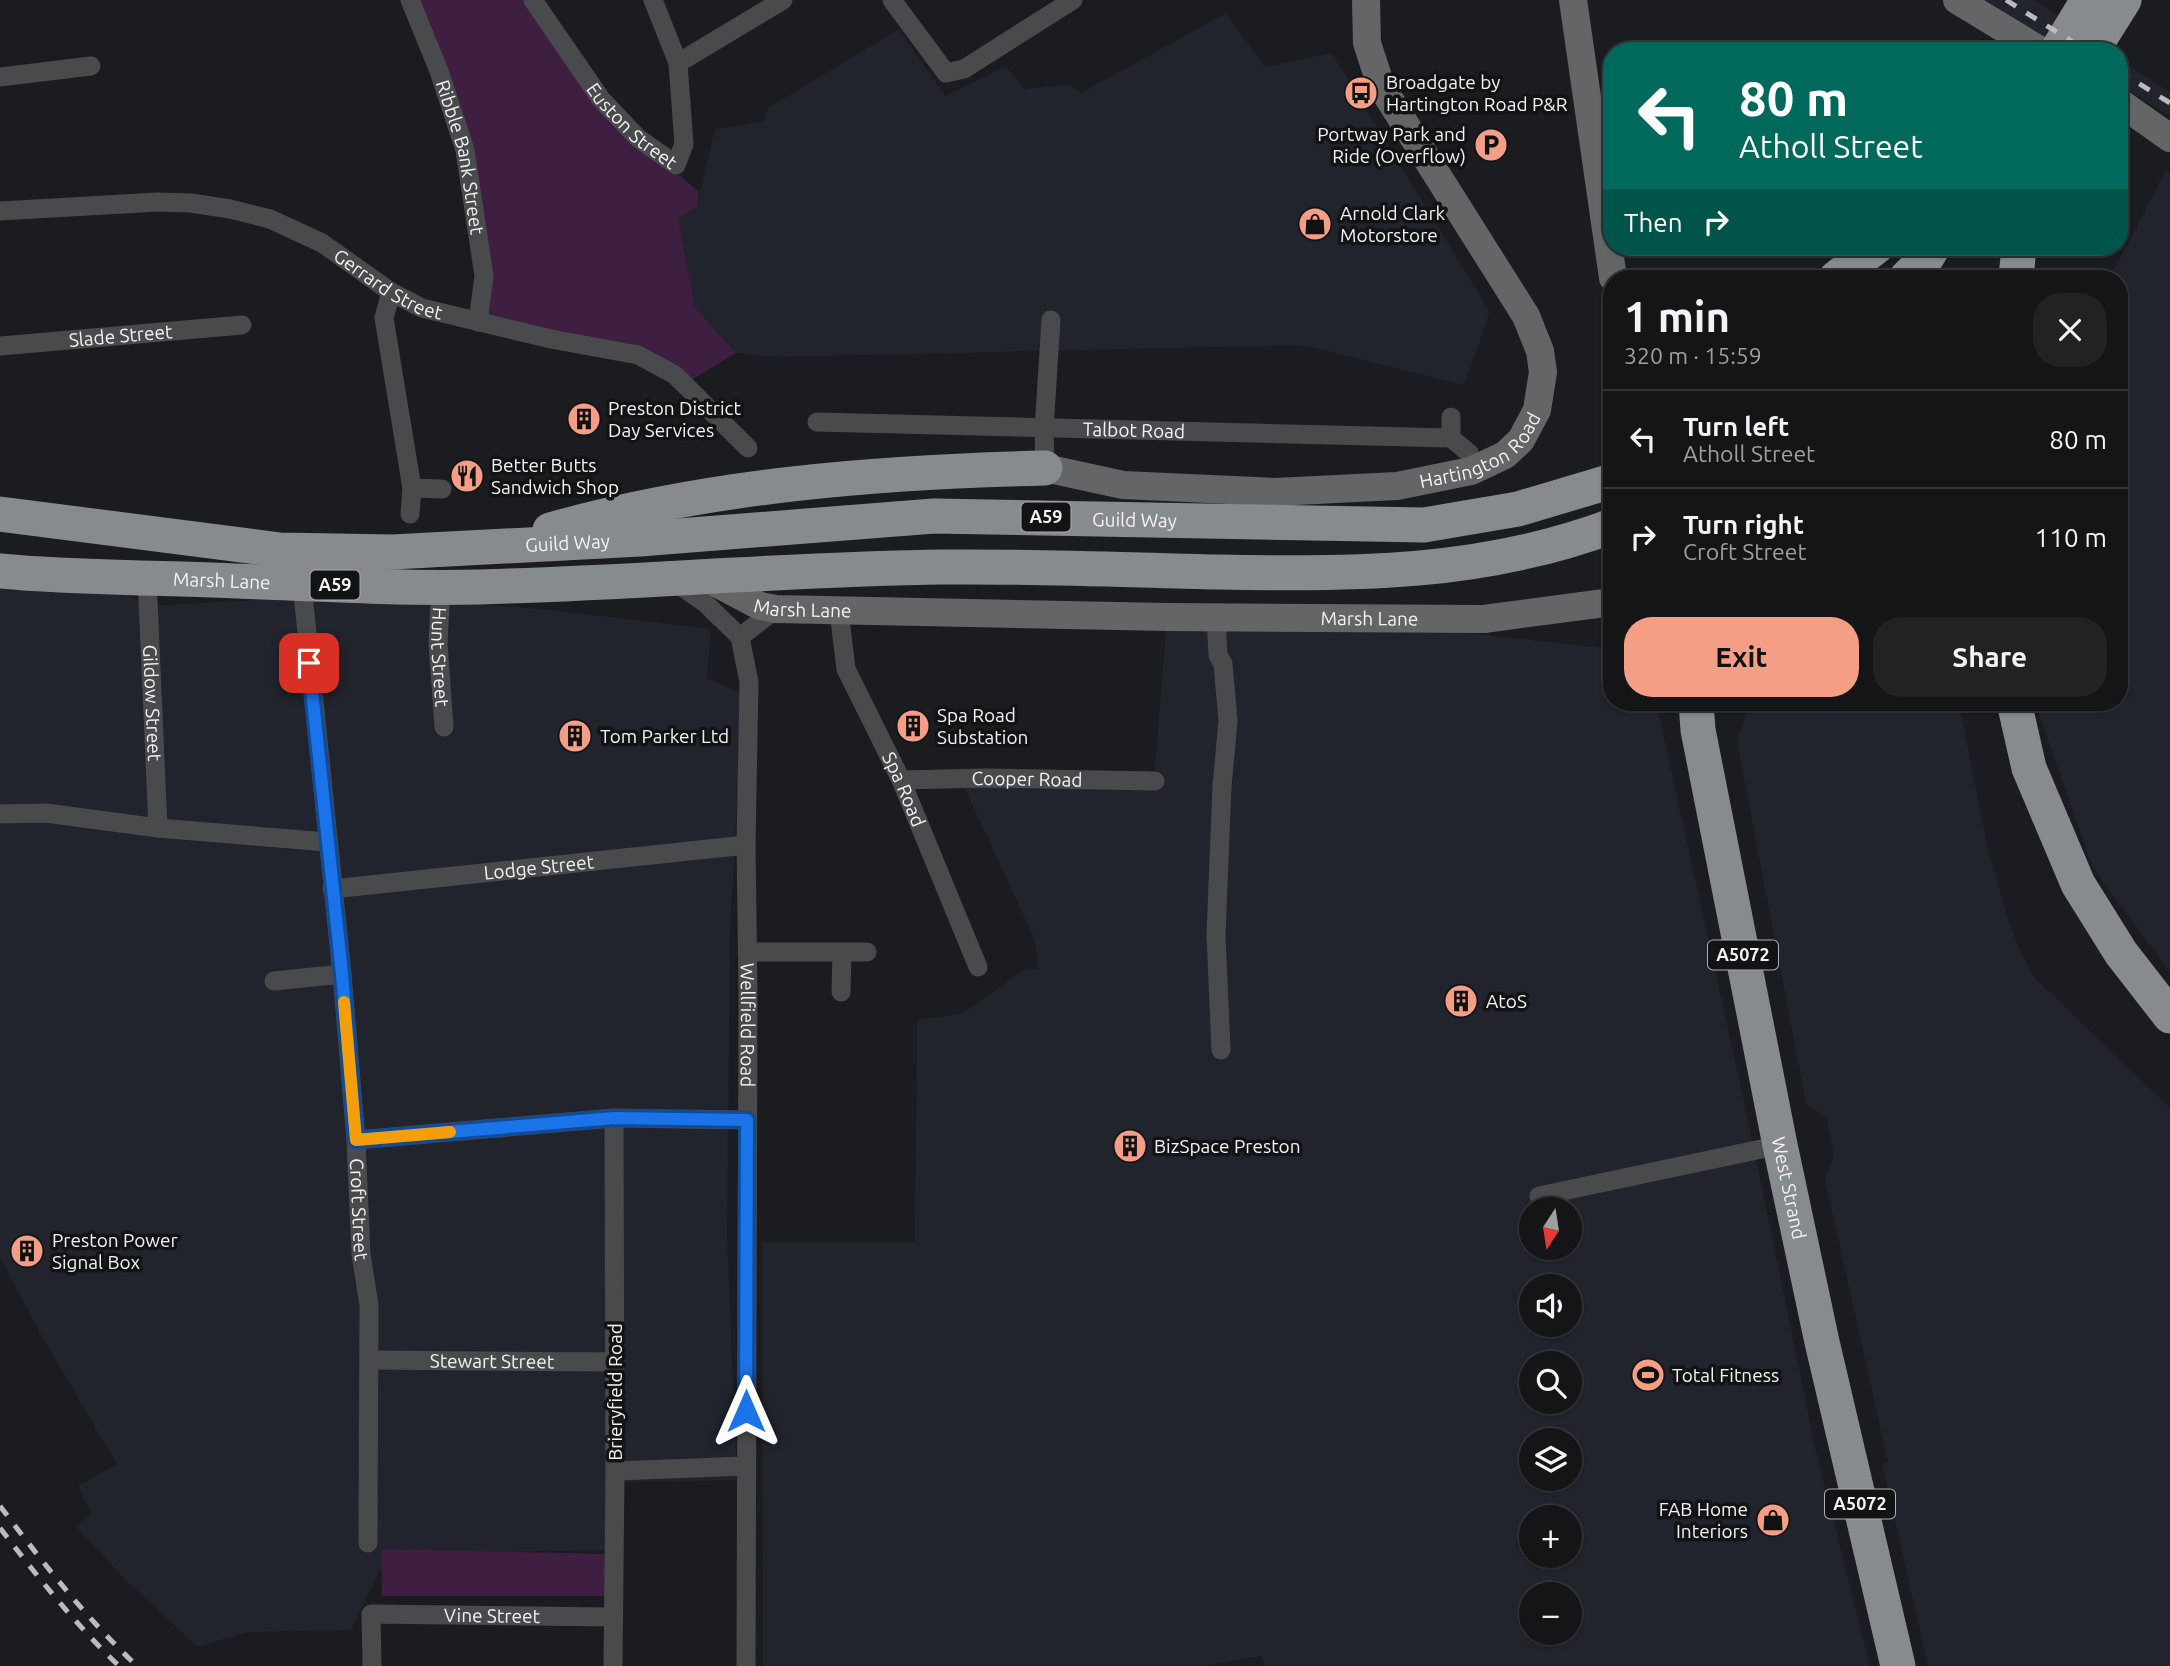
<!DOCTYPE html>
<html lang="en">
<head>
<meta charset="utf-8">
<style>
  body { margin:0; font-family:Ubuntu,sans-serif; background:#212224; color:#f1f3f6; height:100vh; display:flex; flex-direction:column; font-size:26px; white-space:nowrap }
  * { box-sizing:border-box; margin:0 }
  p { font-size:23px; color:#9d9fa1 }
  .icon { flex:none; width:38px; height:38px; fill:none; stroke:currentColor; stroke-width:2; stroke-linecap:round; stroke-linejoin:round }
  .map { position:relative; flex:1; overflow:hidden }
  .panel { position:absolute; left:1603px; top:270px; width:525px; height:441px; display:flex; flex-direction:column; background:#141517; border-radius:28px; box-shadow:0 2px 5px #0004,0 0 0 2px #333436 }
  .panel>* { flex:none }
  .banner { position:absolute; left:1603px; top:42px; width:525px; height:214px; border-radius:28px; box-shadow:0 2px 5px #0004,0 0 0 2px #333436; background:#00695c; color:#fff; overflow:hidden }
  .needle { width:46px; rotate:192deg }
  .tools { position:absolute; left:1519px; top:1197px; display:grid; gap:14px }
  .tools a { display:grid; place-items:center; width:63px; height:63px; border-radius:50%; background:#141517; box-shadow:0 2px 5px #0004,0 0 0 2px #333436; font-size:35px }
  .pin { position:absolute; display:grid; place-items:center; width:60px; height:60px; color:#fff; margin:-30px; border-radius:14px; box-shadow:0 4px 10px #0006 }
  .me { position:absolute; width:77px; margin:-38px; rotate:0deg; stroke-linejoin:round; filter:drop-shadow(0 0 5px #0008) }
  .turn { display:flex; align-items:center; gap:24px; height:147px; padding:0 21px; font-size:32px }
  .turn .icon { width:91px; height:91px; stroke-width:2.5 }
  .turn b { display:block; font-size:49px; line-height:60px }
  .then { display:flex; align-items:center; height:66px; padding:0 21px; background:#0003; gap:14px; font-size:26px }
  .round { display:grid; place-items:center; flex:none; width:74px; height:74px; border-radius:28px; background:#212224 }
  .headline { display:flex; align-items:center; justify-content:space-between; height:119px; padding:0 21px }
  h1 { font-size:42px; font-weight:700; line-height:52px }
  .primary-button { display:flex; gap:14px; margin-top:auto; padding:14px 21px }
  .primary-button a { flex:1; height:80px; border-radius:28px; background:#f49e86; color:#111; font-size:28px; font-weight:700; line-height:80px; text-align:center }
  .primary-button a+a { background:#212224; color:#f1f3f6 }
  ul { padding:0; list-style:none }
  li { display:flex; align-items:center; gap:21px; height:98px; padding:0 21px; border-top:2px solid #333436 }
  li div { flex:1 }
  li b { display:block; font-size:26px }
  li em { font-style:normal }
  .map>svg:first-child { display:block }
</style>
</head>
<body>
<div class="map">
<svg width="2170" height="1666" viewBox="0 0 2170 1666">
  <rect width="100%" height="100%" fill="#1b1c1f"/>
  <g fill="#22242d" fill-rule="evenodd">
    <polygon points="1984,0 2035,0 2108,51 2064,51"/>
    <polygon points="1226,13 1265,67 1332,53 1490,312 1464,385 1303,345 776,357 736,353 695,309 678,219 697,206 715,129 763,122 768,108 899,29 945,96 1006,66 1024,89 1069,85 1081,93"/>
    <polygon points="2119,59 2170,92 2170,116 2119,85"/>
    <polygon points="2166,170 2170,173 2170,972 2093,868 2035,702 2119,702 2119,278 2110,278"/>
    <polygon points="0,588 128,595 145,606 349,595 541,609 711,629 707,678 743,694 730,931 727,1235 737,1480 621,1482 618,1550 388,1554 351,1630 248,1632 197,1647 124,1578 76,1527 91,1513 78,1486 117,1464 44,1340 0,1257"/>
    <path d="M1167,617h154l291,32v53h44l93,423 66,322 55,219h-605l-3,-10 -58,10h-441l-1,-424h153l2,-222 47,-7 61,-44 14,1 -5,-32 -74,-160 194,3zM1531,1209h39v39h-39zM1531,1286h39v39h-39zM1531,1363h39v39h-39zM1531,1440h39v39h-39zM1531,1517h39v39h-39zM1531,1594h39v39h-39z"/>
    <polygon points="1751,702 1899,706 1904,702 1949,702 1961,714 1987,845 2006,914 2018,946 2033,976 2170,1108 2170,1666 1928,1666 1882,1464 1888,1462 1825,1180 1834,1155 1827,1119 1806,1103 1737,741"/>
  </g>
  <g fill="#3e1f41">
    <polygon points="415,0 527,0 671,168 699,192 697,206 678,219 695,308 736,353 691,380 485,319 490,277"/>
    <polygon points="381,1549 605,1554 605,1596 382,1596"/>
  </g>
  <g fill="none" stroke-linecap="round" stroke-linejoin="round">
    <g stroke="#494a4c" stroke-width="19">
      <path id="s1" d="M410,0l29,71 26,79 19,126 -6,46"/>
      <path id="s2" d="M533,0l68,99 37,39 38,27 8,-21 -6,-81 -25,-63"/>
      <polyline points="892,0 946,73 964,69 1073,0"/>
      <polyline points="678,63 783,0"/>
      <polyline points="0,77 91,66"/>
      <path id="s3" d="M0,211l158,-9 33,1 39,6 40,10 52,24 69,49 31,16 129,31 87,16 37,20 73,73"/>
      <polyline points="391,292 384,318 412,488 410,514"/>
      <path id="s4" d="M0,346l242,-21"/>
      <path id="s5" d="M817,422l634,16v-21"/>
      <polyline points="1451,438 1469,453"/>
      <polyline points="1045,468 1044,429 1051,320"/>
      <polyline points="412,488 442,489"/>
      <path id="s6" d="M147,577l11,251"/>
      <path id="s7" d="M672,580l33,23 35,34 9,45 -3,163 2,148 -2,673"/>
      <path id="s8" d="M302,584l40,390 14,166 5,114 8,51 -1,238"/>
      <path id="s9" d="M441,587l-3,56 6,84"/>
      <path id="s10" d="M839,611l7,58 55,111 77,187"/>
      <polyline points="1216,617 1218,655 1223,664 1228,721 1222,786 1216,935 1221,1050"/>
      <polyline points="740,637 776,609"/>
      <path id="s11" d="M901,780l85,-2 169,3"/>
      <polyline points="0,814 46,813 158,828 327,842"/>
      <path id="s12" d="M332,889l414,-44"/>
      <polyline points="747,952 867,952"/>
      <polyline points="274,981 342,974"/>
      <polyline points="841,992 842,952"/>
      <polyline points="356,1140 614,1118 747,1120"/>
      <polyline points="1539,1196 1780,1145"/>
      <path id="s13" d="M370,1360l245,2"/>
      <polyline points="615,1471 746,1466"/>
      <path id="s14" d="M372,1666l-1,-52 241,3"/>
      <polyline points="613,1666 615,1471 614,1118"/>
    </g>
    <g stroke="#636567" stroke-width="28">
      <polyline points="1573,0 1613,278"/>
      <polyline points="1957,0 2041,51"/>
      <polyline points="2119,102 2170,138"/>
      <path id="s15" d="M1045,468l78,17 152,7 122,-6 74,-15 34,-16 16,-15 16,-30 6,-38 -3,-21 -14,-35 -145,-230 -14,-43 -1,-43"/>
      <path id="s16" d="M705,577l55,29 16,3 391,8 317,2 128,-17"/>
    </g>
    <g stroke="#888b8e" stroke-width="35">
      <polyline points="2057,51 2088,0"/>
      <polyline points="2092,51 2124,0"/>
      <polyline points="1836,278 1876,247"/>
      <polyline points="1906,278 1927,257 1933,247"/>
      <polyline points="2016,278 2019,247"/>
      <path id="s17" d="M0,514l280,36 112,2 248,-13 294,-23 490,9 94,-16 94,-28"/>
      <path d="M550,530c161,-45 329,-58 495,-62"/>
      <path id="s18" d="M0,571c70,7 141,6 211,9 89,3 179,9 268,7 155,-4 309,-18 464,-20 92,-1 184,3 276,5 135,3 265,2 393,-46"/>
      <path id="s19" d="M1696,702l2,28 82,415 42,197 76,324"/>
      <polyline points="2014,702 2029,768 2078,884 2121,953 2170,1016"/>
    </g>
    <g stroke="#bbbbbd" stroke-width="5" stroke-dasharray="12 12" stroke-linecap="butt">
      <polyline points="2006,0 2087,51"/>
      <polyline points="2119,71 2170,103"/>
      <path d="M0,1506c43,57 86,112 137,160"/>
      <path d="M0,1528c37,48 75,96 119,138"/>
    </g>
  </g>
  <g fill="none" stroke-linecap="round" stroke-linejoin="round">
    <defs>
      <polyline id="route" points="309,663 342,974 356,1140 614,1118 747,1120 746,1411"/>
    </defs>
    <use href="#route" stroke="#114b97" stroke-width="18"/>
    <use href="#route" stroke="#1a73e8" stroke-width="12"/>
    <polyline stroke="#f59e0b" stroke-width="12" points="344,1002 356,1140 450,1132"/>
  </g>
  <defs>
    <symbol id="bus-disc" viewBox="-11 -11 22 22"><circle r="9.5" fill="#f49e86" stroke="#121315"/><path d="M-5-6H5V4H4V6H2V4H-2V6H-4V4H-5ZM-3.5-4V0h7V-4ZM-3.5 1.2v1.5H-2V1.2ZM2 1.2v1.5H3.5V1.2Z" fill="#111"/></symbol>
    <symbol id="parking-disc" viewBox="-11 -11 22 22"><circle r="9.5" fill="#f49e86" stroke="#121315"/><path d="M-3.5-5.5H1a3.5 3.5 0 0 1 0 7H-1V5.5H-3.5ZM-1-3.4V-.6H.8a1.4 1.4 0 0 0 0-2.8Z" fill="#111"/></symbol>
    <symbol id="shop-disc" viewBox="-11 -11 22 22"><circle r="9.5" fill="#f49e86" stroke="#121315"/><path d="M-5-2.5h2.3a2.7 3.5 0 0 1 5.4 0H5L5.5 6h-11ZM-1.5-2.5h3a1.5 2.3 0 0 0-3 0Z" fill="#111"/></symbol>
    <symbol id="building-disc" viewBox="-11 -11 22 22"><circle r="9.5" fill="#f49e86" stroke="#121315"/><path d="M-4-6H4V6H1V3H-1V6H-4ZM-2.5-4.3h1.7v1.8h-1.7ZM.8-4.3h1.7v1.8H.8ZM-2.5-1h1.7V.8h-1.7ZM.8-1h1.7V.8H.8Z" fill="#111"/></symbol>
    <symbol id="restaurant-disc" viewBox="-11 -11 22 22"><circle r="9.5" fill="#f49e86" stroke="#121315"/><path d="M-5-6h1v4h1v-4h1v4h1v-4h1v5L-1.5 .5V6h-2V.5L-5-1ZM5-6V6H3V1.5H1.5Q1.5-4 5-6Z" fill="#111"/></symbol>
    <symbol id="stadium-disc" viewBox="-11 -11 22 22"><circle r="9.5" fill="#f49e86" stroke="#121315"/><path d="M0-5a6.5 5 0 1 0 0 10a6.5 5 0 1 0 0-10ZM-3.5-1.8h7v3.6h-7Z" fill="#111"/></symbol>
  </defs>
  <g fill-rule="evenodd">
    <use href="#bus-disc" x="1342" y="74" width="38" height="38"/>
    <use href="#parking-disc" x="1472" y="126" width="38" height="38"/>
    <use href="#shop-disc" x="1296" y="205" width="38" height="38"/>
    <use href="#building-disc" x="565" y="400" width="38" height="38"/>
    <use href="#restaurant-disc" x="448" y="457" width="38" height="38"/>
    <use href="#building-disc" x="894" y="707" width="38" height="38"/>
    <use href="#building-disc" x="556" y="717" width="38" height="38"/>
    <use href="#building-disc" x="1442" y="982" width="38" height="38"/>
    <use href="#building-disc" x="1111" y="1127" width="38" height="38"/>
    <use href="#building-disc" x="8" y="1232" width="38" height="38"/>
    <use href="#stadium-disc" x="1629" y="1356" width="38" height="38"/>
    <use href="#shop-disc" x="1754" y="1501" width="38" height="38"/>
  </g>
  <g text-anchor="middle" stroke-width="7" stroke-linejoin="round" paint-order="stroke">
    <g fill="#121315" stroke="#afafb1" stroke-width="2">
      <rect x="1021.5" y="502.5" width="49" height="29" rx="5"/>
      <rect x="310.5" y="570.5" width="49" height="29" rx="5"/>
      <rect x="1708" y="940.5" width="70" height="29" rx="5"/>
      <rect x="1825" y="1489.5" width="70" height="29" rx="5"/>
    </g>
    <g font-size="18" font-weight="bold" fill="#f2f2f4">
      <text x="1046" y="523">A59</text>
      <text x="335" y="591">A59</text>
      <text x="1743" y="961">A5072</text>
      <text x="1860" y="1510">A5072</text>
    </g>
    <g font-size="19" fill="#f2f2f4" stroke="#121315" text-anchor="start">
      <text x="1386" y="89">Broadgate by<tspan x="1386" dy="22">Hartington Road P&amp;R</tspan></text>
      <text x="1466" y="141" text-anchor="end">Portway Park and<tspan x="1466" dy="22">Ride (Overflow)</tspan></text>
      <text x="1340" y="220">Arnold Clark<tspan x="1340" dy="22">Motorstore</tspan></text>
      <text x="608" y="415">Preston District<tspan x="608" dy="22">Day Services</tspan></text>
      <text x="491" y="472">Better Butts<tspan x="491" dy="22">Sandwich Shop</tspan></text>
      <text x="937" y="722">Spa Road<tspan x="937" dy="22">Substation</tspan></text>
      <text x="600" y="743">Tom Parker Ltd</text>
      <text x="1486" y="1008">AtoS</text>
      <text x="1154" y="1153">BizSpace Preston</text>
      <text x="52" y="1247">Preston Power<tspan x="52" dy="22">Signal Box</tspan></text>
      <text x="1672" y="1382">Total Fitness</text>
      <text x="1748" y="1516" text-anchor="end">FAB Home<tspan x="1748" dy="22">Interiors</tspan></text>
    </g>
    <g font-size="19" fill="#f2f2f4" stroke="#121315">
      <text dy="7" stroke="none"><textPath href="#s2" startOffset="161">Euston Street</textPath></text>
      <text dy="7" stroke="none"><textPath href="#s1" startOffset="166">Ribble Bank Street</textPath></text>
      <text dy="7" stroke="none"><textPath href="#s3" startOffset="408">Gerrard Street</textPath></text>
      <text dy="7" stroke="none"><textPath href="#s4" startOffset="121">Slade Street</textPath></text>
      <text dy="7" stroke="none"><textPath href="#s5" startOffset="317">Talbot Road</textPath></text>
      <text dy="7" stroke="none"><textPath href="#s15" startOffset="448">Hartington Road</textPath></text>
      <text dy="7" stroke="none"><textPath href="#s17" startOffset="1138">Guild Way</textPath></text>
      <text dy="7" stroke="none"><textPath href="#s17" startOffset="570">Guild Way</textPath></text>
      <text dy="7" stroke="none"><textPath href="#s18" startOffset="222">Marsh Lane</textPath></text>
      <text dy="7" stroke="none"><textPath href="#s16" startOffset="105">Marsh Lane</textPath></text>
      <text dy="7" stroke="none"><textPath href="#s16" startOffset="672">Marsh Lane</textPath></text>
      <text dy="7" stroke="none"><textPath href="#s9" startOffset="70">Hunt Street</textPath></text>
      <text dy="7" stroke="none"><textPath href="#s6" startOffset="126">Gildow Street</textPath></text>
      <text dy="7" stroke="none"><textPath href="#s11" startOffset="126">Cooper Road</textPath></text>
      <text dy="7" stroke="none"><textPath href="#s10" startOffset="192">Spa Road</textPath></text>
      <text dy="7" stroke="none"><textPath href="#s12" startOffset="208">Lodge Street</textPath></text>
      <text dy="7" stroke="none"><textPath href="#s7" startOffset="478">Wellfield Road</textPath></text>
      <text dy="7" stroke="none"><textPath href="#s19" startOffset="495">West Strand</textPath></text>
      <text dy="7" stroke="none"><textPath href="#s8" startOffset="628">Croft Street</textPath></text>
      <text dy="7" stroke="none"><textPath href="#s13" startOffset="122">Stewart Street</textPath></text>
      <text transform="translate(615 1392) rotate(-90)" y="7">Brieryfield Road</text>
      <text dy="7" stroke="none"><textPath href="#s14" startOffset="173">Vine Street</textPath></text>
    </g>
  </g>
</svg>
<div class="tools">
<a><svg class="needle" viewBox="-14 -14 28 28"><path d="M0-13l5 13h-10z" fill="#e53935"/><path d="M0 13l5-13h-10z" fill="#9d9fa1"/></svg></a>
<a><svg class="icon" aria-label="sound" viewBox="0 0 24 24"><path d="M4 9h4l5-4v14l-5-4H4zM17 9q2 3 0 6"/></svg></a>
<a><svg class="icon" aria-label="search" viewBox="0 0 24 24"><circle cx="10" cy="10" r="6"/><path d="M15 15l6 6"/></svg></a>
<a><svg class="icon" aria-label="layers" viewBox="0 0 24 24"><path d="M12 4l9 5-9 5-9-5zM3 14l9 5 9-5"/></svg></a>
<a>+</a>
<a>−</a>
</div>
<div class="pin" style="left:309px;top:663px;background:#d93025"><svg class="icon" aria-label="arrive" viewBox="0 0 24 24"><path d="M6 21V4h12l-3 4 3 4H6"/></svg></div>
<svg class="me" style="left:746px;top:1411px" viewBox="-20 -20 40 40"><path d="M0-17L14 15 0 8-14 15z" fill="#1a73e8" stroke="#fff" stroke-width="4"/></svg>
<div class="banner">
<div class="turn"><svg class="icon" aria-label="left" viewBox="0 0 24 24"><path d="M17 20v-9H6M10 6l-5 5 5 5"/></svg><div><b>80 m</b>Atholl Street</div></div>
<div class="then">Then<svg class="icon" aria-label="right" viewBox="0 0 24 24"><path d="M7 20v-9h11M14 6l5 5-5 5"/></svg></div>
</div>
<section class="panel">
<div class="headline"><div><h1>1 min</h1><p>320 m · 15:59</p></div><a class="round"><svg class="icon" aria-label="close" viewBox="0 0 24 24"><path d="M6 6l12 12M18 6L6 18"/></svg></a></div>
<ul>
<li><svg class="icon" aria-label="left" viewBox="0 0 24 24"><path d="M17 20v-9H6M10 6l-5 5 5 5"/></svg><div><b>Turn left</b><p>Atholl Street</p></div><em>80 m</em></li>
<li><svg class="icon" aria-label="right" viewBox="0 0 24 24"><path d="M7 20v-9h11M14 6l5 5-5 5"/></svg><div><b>Turn right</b><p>Croft Street</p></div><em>110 m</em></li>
</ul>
<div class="primary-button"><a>Exit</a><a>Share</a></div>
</section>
</div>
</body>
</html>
